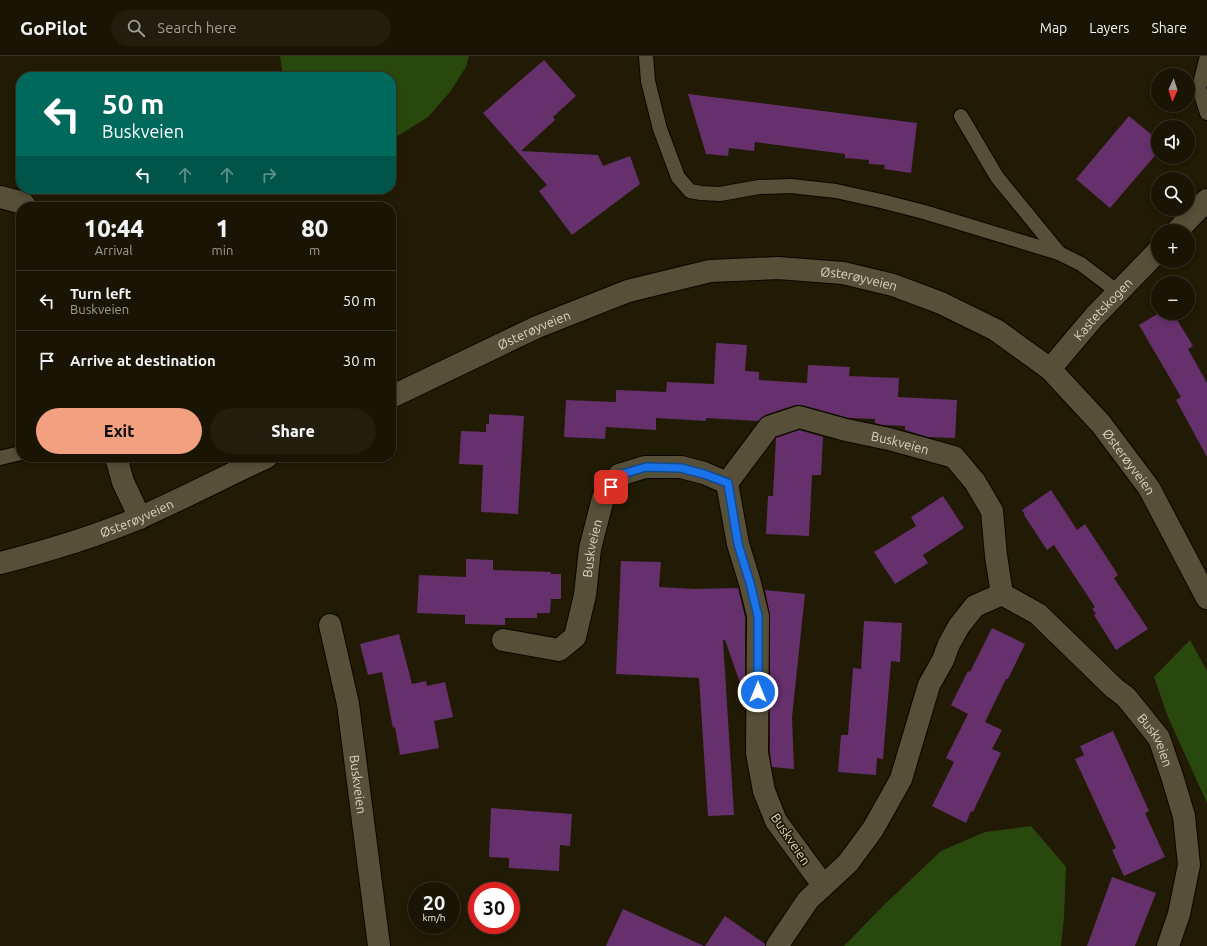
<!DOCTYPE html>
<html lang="en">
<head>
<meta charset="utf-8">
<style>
  body { margin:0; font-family:Ubuntu,sans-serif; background:#221d0d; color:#f1f3f6; height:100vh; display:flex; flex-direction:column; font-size:15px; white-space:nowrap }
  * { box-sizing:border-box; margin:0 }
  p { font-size:13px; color:#9f9e9a }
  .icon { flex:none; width:22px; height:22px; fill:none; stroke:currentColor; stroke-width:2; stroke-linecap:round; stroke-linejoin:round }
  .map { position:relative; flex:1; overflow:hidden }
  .side { position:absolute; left:16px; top:146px; width:380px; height:260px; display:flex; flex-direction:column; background:#191403; border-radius:16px; box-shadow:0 2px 6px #0003,0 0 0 1px #373325 }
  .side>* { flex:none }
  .hud { position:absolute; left:16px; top:16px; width:380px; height:122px; border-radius:16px; box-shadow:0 2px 6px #0003,0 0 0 1px #373325; background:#00695c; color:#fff; overflow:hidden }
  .needle { width:26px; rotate:183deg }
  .fabs { position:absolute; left:1151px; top:12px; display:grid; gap:8px }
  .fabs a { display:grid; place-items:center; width:44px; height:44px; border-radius:50%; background:#191403; box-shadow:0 2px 6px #0003,0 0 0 1px #373325; font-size:20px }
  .speed { position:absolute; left:408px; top:826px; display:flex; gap:8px; font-size:20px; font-weight:700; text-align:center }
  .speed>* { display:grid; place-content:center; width:52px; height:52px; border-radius:50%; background:#191403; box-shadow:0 2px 6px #0003,0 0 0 1px #373325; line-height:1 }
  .speed small { font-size:10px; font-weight:400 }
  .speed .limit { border:6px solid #d22; background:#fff; color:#111 }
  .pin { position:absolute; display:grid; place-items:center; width:34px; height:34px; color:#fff; margin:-17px; border-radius:8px; box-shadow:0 2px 6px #0006 }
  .me { position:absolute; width:44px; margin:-22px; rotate:0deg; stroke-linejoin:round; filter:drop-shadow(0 0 3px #0008) }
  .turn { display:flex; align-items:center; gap:14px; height:84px; padding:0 20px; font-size:18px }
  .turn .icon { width:52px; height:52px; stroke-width:2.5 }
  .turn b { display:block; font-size:28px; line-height:34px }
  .lanes { display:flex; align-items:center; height:38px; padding:0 20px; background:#0003; justify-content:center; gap:20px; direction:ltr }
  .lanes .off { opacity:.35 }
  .eta { display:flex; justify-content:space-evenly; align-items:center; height:68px; text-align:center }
  .eta b { font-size:24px; font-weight:800; line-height:28px }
  .cta { display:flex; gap:8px; margin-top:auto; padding:8px 20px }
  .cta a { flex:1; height:46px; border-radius:24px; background:#f3a081; color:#111; font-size:16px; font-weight:800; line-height:46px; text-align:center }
  .cta a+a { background:#221d0d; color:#f1f3f6 }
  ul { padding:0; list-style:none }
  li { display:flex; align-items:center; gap:12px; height:60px; padding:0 20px; border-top:1px solid #373325 }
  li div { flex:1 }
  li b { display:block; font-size:15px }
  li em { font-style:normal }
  header { display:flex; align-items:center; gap:24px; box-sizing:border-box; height:56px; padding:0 20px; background:#191403; border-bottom:1px solid #373325 }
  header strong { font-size:19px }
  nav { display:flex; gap:22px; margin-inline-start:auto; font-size:14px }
  .search { width:280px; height:36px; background:#221d0d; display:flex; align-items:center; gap:10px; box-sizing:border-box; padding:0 14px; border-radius:22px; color:#9f9e9a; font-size:15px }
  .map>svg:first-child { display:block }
</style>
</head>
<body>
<header>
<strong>GoPilot</strong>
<div class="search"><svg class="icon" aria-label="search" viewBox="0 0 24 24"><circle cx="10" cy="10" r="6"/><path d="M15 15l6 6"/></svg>Search here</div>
<nav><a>Map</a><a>Layers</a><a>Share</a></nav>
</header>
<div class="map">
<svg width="1207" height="890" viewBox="0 0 1207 890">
  <rect width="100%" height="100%" fill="#211a04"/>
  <g fill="#29480d">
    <polygon points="280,0 469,0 466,11 450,36 428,61 391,84 391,21 283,21"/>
    <polygon points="1190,584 1207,615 1207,747 1168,661 1154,621"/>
    <polygon points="1031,770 1066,811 1064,861 1061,890 844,890 885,848 941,795 985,776"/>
  </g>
  <g fill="#66306d">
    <polygon points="544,4 576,40 553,61 555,64 521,95 598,99 603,110 630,100 640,128 572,179 539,135 547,129 483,57"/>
    <polygon points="688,38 917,67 911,117 884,113 885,109 869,108 869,104 845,102 845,98 755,86 754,95 729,92 728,100 706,98"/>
    <polygon points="1129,60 1158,84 1158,96 1110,152 1076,123"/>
    <polygon points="1159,257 1173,257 1193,290 1188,293 1207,327 1207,401 1176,344 1181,341 1139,269"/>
    <polygon points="716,287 747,289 745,315 759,316 759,324 807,327 808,309 850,311 849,320 899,322 898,341 957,344 955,382 928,381 905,374 905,370 883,369 875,367 875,363 849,362 802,349 795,349 765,359 758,365 706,362 706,365 656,362 656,374 606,371 605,383 564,381 566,344 616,346 616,334 666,336 667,326 714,328"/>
    <polygon points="489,358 524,360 518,458 481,456 483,409 459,408 461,375 486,376 486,368 489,368"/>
    <polygon points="799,374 823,381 821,419 812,419 809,480 766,478 768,440 773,440 776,382"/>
    <polygon points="1051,434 1077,474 1085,468 1118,519 1114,522 1148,573 1116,594 1094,559 1096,557 1092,553 1095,551 1054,489 1047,494 1024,459 1025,459 1022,454"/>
    <polygon points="943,440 964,472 923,499 928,507 895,528 874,496 916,470 911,461"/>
    <polygon points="466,503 493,504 493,514 551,516 551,518 561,518 561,543 551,543 550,557 537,557 537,562 505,562 505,569 465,568 465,559 417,557 419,519 466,521"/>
    <polygon points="621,505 661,506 659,531 694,533 738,532 745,561 745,641 725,584 723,584 734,759 708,760 699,622 616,618"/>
    <polygon points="765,534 805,538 792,661 794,713 772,711 770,696 770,560"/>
    <polygon points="864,565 902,567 900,606 891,605 883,703 877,702 876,719 838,716 841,679 848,679 853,612 861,613"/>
    <polygon points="992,572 1025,588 1008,623 1006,623 985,666 1002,674 992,693 1001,697 973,756 971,755 966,767 932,750 954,706 946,702 968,658 951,649 968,615 970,616"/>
    <polygon points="399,578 412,628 426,625 427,630 445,626 453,661 434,665 439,692 400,699 395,671 393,672 382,616 368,619 360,588"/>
    <polygon points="1113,675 1149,755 1145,757 1165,801 1124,820 1112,794 1116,792 1075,703 1084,699 1080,690"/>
    <polygon points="491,752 572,758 570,790 560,789 559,815 509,812 509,802 489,801"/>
    <polygon points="1112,821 1156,837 1135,890 1087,890"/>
    <polygon points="623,853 704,890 606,890"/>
    <polygon points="725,860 765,888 765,890 705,890"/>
  </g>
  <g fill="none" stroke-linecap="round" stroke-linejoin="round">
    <defs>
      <g id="service">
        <polyline points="646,0 648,25 660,73 678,121 690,135 701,137 720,138 759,131 791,130 836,135 881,145 924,156 1059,197 1081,208 1118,236"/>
        <polyline points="1207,0 1199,32 1207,57"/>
        <polyline points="961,60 997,121 1059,197"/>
        <polyline points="0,402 21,397"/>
      </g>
      <g id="minor">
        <polyline points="0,141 23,147 26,151"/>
        <polyline points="1177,175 1207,144"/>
        <path id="s1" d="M1050,313l44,-52 64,-66"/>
        <polyline points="116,401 123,426 140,462"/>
        <path id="s2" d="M1002,538l36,20 76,74 12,9 33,41 13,38 12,40 5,49 -10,49 -11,32"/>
        <path id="s3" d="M330,569l18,79 31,242"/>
        <path id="s4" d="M503,584l56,10 16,-13 10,-42 5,-46 13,-51 16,-23 26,-8h36l23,6 23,10"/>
        <path id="s5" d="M823,829l-47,-64 -12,-30 -7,-38 1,-137 -8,-33 -12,-39 -11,-61 42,-56 30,-10 47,13 43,9 65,18 21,25 17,29 4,45 6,38"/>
        <polyline points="777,890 808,844 848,807 873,773 901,723 929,629 943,604 949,588 959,570 975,550 1002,538"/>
      </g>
      <g id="secondary">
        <path id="s6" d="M391,341l146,-70 91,-36 82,-20 68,-3 65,5 50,12 48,18 55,27 54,39 51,55 48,64 58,110"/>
        <path id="s7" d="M0,507c47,-12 94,-26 139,-45 43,-19 85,-41 128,-61"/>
      </g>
    </defs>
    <use href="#service" stroke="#0b0500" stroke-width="16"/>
    <use href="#minor" stroke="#0b0500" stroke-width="24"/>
    <use href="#secondary" stroke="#0b0500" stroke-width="24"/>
    <use href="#service" stroke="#574f37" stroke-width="14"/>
    <use href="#minor" stroke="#574f37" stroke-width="22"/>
    <use href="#secondary" stroke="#574f37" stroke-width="22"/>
  </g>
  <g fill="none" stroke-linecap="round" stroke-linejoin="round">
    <defs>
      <polyline id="route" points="611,431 619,419 646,411 681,412 704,418 728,427 738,488 750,527 758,560 758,636"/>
    </defs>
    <use href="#route" stroke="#114b97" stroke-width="10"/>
    <use href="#route" stroke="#1a73e8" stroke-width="7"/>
  </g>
  <g text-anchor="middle" stroke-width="3.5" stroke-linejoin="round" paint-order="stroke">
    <g font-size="13" fill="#d8d4c6" stroke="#211a04">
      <text dy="5" stroke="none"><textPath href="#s6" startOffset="494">Østerøyveien</textPath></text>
      <text dy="5" stroke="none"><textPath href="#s1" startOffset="80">Kastetskogen</textPath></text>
      <text dy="5" stroke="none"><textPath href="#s6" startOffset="158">Østerøyveien</textPath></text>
      <text dy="5" stroke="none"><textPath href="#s5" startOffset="630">Buskveien</textPath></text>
      <text dy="5" stroke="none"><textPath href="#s6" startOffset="830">Østerøyveien</textPath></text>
      <text dy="5" stroke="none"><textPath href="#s7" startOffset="144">Østerøyveien</textPath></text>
      <text dy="5" stroke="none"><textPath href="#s4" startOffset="168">Buskveien</textPath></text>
      <text dy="5" stroke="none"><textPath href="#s2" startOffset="215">Buskveien</textPath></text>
      <text dy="5" stroke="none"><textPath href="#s3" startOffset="162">Buskveien</textPath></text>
      <text transform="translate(791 783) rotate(56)" y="5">Buskveien</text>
    </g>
  </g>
</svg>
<div class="fabs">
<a><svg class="needle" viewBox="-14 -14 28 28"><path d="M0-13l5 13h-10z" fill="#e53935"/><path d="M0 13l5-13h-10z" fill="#9f9e9a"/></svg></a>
<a><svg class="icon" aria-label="sound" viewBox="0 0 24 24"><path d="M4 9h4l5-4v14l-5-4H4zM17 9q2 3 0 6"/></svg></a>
<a><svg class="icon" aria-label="search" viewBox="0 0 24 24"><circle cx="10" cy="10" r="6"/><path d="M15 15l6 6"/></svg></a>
<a>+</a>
<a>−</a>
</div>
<div class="speed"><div>20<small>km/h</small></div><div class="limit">30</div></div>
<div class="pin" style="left:611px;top:431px;background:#d93025"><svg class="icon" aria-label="arrive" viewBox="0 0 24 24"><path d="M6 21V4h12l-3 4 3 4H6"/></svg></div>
<svg class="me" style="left:758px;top:636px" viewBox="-20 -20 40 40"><circle r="17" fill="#1a73e8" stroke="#fff" stroke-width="3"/><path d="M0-11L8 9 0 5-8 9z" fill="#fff"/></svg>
<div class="hud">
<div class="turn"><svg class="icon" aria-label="left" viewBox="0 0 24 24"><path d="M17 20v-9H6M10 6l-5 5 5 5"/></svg><div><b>50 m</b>Buskveien</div></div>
<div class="lanes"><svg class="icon" aria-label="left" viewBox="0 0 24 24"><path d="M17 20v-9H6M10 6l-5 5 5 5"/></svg><svg class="icon off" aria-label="ahead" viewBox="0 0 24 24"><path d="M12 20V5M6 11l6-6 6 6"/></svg><svg class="icon off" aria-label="ahead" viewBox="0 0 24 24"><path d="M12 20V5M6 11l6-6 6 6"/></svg><svg class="icon off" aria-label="right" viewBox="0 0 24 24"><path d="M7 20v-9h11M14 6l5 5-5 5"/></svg></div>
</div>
<section class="side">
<div class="eta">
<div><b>10:44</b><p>Arrival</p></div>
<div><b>1</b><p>min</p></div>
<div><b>80</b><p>m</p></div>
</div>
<ul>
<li><svg class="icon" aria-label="left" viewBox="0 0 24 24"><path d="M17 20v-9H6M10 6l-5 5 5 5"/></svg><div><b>Turn left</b><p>Buskveien</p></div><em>50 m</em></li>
<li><svg class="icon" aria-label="arrive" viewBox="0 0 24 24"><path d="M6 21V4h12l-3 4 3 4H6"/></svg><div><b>Arrive at destination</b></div><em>30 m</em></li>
</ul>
<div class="cta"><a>Exit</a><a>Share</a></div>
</section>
</div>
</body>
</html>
